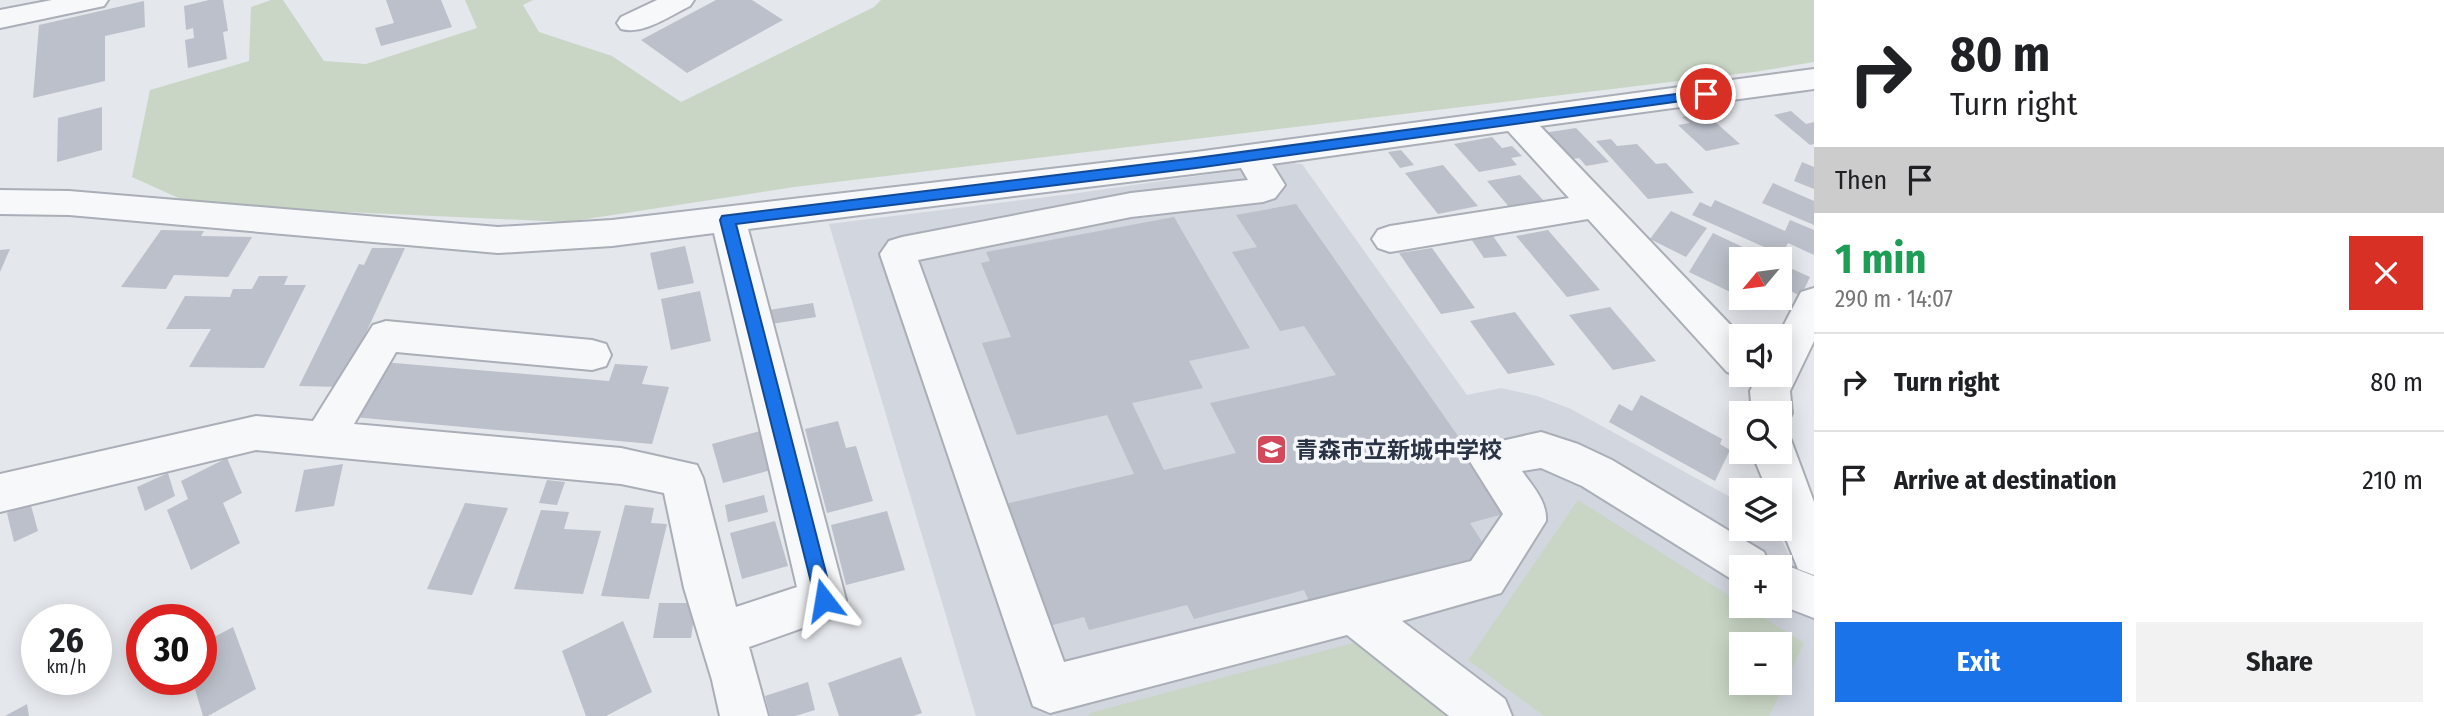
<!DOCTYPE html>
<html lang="en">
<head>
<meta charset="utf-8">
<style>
  body { margin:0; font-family:"Fira Sans Condensed","Noto Sans JP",sans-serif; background:#f2f2f2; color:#202124; height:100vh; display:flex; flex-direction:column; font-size:26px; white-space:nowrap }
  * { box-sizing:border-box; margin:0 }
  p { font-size:23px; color:#757577 }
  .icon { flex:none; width:38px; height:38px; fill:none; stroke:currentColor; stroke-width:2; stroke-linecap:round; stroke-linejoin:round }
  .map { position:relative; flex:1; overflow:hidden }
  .side { display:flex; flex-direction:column; background:#fff; width:630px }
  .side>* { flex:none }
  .guide { background:#fff; color:#202124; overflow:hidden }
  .needle { width:46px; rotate:241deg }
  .controls { position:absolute; left:1729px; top:247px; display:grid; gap:14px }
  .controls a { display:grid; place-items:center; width:63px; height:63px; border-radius:0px; background:#fff; box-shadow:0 4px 18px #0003; font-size:35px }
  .speed { position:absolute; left:21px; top:604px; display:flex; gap:14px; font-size:35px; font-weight:700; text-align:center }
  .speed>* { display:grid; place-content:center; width:91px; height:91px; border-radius:50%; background:#fff; box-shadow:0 4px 18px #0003; line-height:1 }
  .speed small { font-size:18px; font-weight:400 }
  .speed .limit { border:10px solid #d22; background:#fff; color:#111 }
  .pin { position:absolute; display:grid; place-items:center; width:60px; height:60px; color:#fff; margin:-30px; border:4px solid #fff; border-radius:50%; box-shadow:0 2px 7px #0007 }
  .me { position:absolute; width:77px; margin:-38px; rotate:346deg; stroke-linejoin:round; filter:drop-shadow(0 0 5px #0008) }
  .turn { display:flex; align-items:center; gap:24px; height:147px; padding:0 21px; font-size:32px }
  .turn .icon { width:91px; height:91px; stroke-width:2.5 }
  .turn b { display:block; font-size:49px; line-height:60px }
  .then { display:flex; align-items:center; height:66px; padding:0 21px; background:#0003; gap:14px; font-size:26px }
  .round { display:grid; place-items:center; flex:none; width:74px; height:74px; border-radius:0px; background:#f2f2f2 }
  .headline { display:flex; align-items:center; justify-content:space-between; height:119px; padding:0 21px }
  h1 { font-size:42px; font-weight:700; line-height:52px; color:#1e9e55 }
  .button { display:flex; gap:14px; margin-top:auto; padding:14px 21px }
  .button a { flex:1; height:80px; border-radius:0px; background:#1a73e8; color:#fff; font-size:28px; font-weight:700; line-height:80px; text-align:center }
  .button a+a { background:#f2f2f2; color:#202124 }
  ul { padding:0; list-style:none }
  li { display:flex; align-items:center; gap:21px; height:98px; padding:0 21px; border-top:2px solid #e0e0e0 }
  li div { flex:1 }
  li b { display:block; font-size:26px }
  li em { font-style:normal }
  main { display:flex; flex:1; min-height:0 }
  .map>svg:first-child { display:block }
</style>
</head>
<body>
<main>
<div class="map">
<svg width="1814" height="716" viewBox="0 0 1814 716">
  <rect width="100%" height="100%" fill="#e4e7ec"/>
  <path fill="#d2d6de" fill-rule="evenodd" d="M1288,163l14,1 165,231 34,-7 36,8 34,13 170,94v25l35,1 38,76v111h-838l-147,-492 242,-30zM1741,567h39v39h-39zM1741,644h39v38h-39z"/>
  <g fill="#c9d6c5" fill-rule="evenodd">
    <polygon points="271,0 283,0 324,61 366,64 477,28 465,0 533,0 523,5 539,32 612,56 681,102 874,7 881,0 1814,0 1814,62 1754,72 794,187 567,222 194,205 132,177 150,90 249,61 251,7"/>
    <path d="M1578,500l226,143 -35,73h-225l-76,-56zM1741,644h39v38h-39z"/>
    <polygon points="1357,642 1448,716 1088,716 1090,713"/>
  </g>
  <g fill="#bbc0ca">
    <polygon points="209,0 223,0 228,31 223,32 227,59 188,68 185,40 194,38 193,28 186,30 184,6"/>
    <polygon points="386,0 441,0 452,27 381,46 375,28 394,23"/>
    <polygon points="716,0 752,0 783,20 687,73 641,40"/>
    <polygon points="144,1 145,27 105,36 105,81 33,98 39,25"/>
    <polygon points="102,107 102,150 57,162 58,118"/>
    <polygon points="1791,111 1806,124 1814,122 1814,144 1810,145 1774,115"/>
    <polygon points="1704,112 1740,144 1706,151 1678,125 1690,123 1682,117"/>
    <polygon points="1576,128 1609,162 1586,166 1579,158 1568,160 1543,133"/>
    <polygon points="1492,137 1502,148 1512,146 1522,156 1511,158 1517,165 1479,172 1454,144"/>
    <polygon points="1611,139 1617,146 1637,144 1656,164 1666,163 1694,193 1648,199 1596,141"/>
    <polygon points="1401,150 1414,165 1400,168 1388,152"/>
    <polygon points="1802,162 1814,167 1814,189 1794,181"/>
    <polygon points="1443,165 1478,206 1438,214 1405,173"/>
    <polygon points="1520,175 1544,201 1510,208 1487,181"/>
    <polygon points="1773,183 1814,201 1814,225 1762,203"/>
    <polygon points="1715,200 1785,231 1790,220 1814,230 1814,255 1788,243 1782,255 1692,215 1700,202 1711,207"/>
    <polygon points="1296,204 1511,512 1470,523 1490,554 1309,601 1304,590 1194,619 1187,605 1089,630 1084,617 1049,626 1005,504 1134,474 1107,415 1017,435 982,343 1011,337 981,263 990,261 986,252 1174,217 1250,348 1189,361 1203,388 1132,403 1164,470 1236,453 1210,403 1336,375 1304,326 1280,331 1232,252 1257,247 1236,215"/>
    <polygon points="1671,211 1707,228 1686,257 1650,239"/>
    <polygon points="161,230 204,231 201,236 252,237 228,277 174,275 166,289 121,287"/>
    <polygon points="1548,230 1600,290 1567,297 1516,236"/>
    <polygon points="1713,233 1768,259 1741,259 1741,298 1754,298 1751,302 1689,272"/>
    <polygon points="1493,236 1507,256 1484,258 1471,239"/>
    <polygon points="685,246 694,283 658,290 650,253"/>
    <polygon points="372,248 405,248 341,387 299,386 359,264 364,265"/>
    <polygon points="1432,248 1475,308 1441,314 1399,253"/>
    <polygon points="10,249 0,272 0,250"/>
    <polygon points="1790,268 1810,277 1801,296 1780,286"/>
    <polygon points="259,276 288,276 284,285 306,285 264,368 189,367 211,329 166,329 185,296 230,297 233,289 252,289"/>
    <polygon points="700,291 711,341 671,350 661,299"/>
    <polygon points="813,303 816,317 771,324 769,310"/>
    <polygon points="1610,307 1656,361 1613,370 1569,315"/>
    <polygon points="1515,312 1555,365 1508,374 1470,321"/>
    <polygon points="382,362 609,381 615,364 648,366 642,384 669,387 652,444 353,417"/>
    <polygon points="1641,395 1722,439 1720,444 1730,450 1715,481 1609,422 1619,404 1632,411"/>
    <polygon points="838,421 846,448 856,446 873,501 827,513 805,429"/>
    <polygon points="1733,425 1741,426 1741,452 1759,452 1762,465 1742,459"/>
    <polygon points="760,431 771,470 723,483 712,444"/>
    <polygon points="227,458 242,493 223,503 240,543 191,570 167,510 188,499 181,481"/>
    <polygon points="343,464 334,506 295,512 304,470"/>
    <polygon points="168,473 175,496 145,511 137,487"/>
    <polygon points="547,480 565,482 557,505 539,503"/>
    <polygon points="764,495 768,512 728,522 725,505"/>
    <polygon points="30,502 38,531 14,542 7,513"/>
    <polygon points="465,503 508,508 472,595 427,589"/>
    <polygon points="625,505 654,508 651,523 667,524 649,599 601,596"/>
    <polygon points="541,510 569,512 564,529 601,531 583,594 514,589"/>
    <polygon points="887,511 905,570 846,585 831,525"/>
    <polygon points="775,521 788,566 742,579 730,533"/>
    <polygon points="659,603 696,603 691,638 653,638"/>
    <polygon points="623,621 652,692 606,716 586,716 562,651"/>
    <polygon points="233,627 256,689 208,716 203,716 192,679 201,679 201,644"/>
    <polygon points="901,657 922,713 913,716 839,716 828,683"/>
    <polygon points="808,682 815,710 795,716 770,716 765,696"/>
    <polygon points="27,704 29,716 5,716"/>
  </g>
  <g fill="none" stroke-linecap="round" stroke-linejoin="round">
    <defs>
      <g id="minor">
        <polygon points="52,0 108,0 104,6 0,28 0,10"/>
        <path d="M657,0h37l-4,6c-21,10 -46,29 -69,23l-4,-6 4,-6z"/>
        <path d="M1814,69v20l-274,37 201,210v38h6l-6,2 -14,-4 -139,-153 -198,33 -12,-4 -6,-9 6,-9 12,-4 179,-28 -61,-67 -236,33 13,21 -10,13 -12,4 -132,15 -213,43 146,402 407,-101 32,-47 -34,-54 6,-13 66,-15 37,12 34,16 152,92 6,15 10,-4 34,13v42l-34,-13v-38h-39v18l-159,-99 -41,-18 -19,3c11,16 25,30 24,50l-45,72 -99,28 103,78 7,17h-63l-102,-81 -297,78 -17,-7 -153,-452 9,-13 13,-4 229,-44 117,-13 -7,-12 -493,61 98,371 -7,15 -90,32 19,69h-48l-8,-36 -28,-92 -20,-95 -43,-9 -365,-34 -256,62v-38l256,-58 57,5 60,-96 13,-4 206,19 14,4 5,11 -5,11 -14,4 -196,-18 -42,72 267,24 76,17 6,13 33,129 61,-20 -83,-354 -102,13 -114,7 -429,-38 -69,-1v-24l69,1 429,36 114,-7 584,-68z"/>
        <polygon points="1814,288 1814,341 1790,391 1792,413 1786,425 1780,427 1780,413 1752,413 1750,391 1758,374 1780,374 1778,336 1801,292"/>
        <polygon points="1780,436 1791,440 1814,502 1814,575 1798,569 1780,524 1780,490 1767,490 1756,463 1756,452 1780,452"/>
      </g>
    </defs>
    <use href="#minor" stroke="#a9aeb7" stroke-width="4"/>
    <use href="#minor" fill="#f7f8fa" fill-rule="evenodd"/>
  </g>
  <polygon fill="#1a73e8" stroke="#114b97" stroke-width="2" points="1706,90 1712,94 1710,97 1196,168 736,224 833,600 830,606 824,609 817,606 720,220 722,216 1196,158"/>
  <defs>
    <symbol id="school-square" viewBox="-11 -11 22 22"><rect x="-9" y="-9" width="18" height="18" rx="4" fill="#d1495b" stroke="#f4f6f9"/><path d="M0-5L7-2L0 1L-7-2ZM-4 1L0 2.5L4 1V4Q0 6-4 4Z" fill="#fff"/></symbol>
  </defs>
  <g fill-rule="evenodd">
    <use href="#school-square" x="1254" y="432" width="35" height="35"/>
  </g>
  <g text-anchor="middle" stroke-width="7" stroke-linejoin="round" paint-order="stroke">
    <g font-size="23" font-weight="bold" fill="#2b3445" stroke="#f4f6f9" text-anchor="start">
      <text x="1295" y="458">青森市立新城中学校</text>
    </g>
  </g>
</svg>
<div class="controls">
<a><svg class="needle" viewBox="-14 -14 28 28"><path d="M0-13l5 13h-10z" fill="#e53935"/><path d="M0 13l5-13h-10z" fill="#757577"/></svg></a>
<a><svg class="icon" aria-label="sound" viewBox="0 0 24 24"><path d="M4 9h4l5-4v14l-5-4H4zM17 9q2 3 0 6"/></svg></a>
<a><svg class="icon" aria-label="search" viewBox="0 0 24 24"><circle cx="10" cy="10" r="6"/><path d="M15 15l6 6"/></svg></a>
<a><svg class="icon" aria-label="layers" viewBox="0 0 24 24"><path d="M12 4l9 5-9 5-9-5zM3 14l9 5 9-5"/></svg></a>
<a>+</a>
<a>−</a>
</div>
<div class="speed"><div>26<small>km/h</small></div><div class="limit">30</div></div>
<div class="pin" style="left:1706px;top:94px;background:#d93025"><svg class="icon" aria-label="arrive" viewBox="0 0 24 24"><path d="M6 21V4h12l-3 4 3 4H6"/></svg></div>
<svg class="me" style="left:824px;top:600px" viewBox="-20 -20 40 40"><path d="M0-17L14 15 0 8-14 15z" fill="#1a73e8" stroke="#fff" stroke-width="4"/></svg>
</div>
<section class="side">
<div class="guide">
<div class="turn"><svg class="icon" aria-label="right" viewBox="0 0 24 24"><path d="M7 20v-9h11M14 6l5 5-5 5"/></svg><div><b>80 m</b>Turn right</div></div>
<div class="then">Then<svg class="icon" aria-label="arrive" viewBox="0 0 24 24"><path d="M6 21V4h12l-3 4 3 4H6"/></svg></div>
</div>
<div class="headline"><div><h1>1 min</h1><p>290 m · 14:07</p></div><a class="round" style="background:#d93025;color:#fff"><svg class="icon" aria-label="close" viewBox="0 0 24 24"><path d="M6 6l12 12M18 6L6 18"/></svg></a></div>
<ul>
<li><svg class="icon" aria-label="right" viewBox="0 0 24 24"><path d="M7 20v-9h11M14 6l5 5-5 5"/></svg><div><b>Turn right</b></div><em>80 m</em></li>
<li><svg class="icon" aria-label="arrive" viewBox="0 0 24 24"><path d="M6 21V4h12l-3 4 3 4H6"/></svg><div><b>Arrive at destination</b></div><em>210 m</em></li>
</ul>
<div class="button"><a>Exit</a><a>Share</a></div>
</section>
</main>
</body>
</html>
